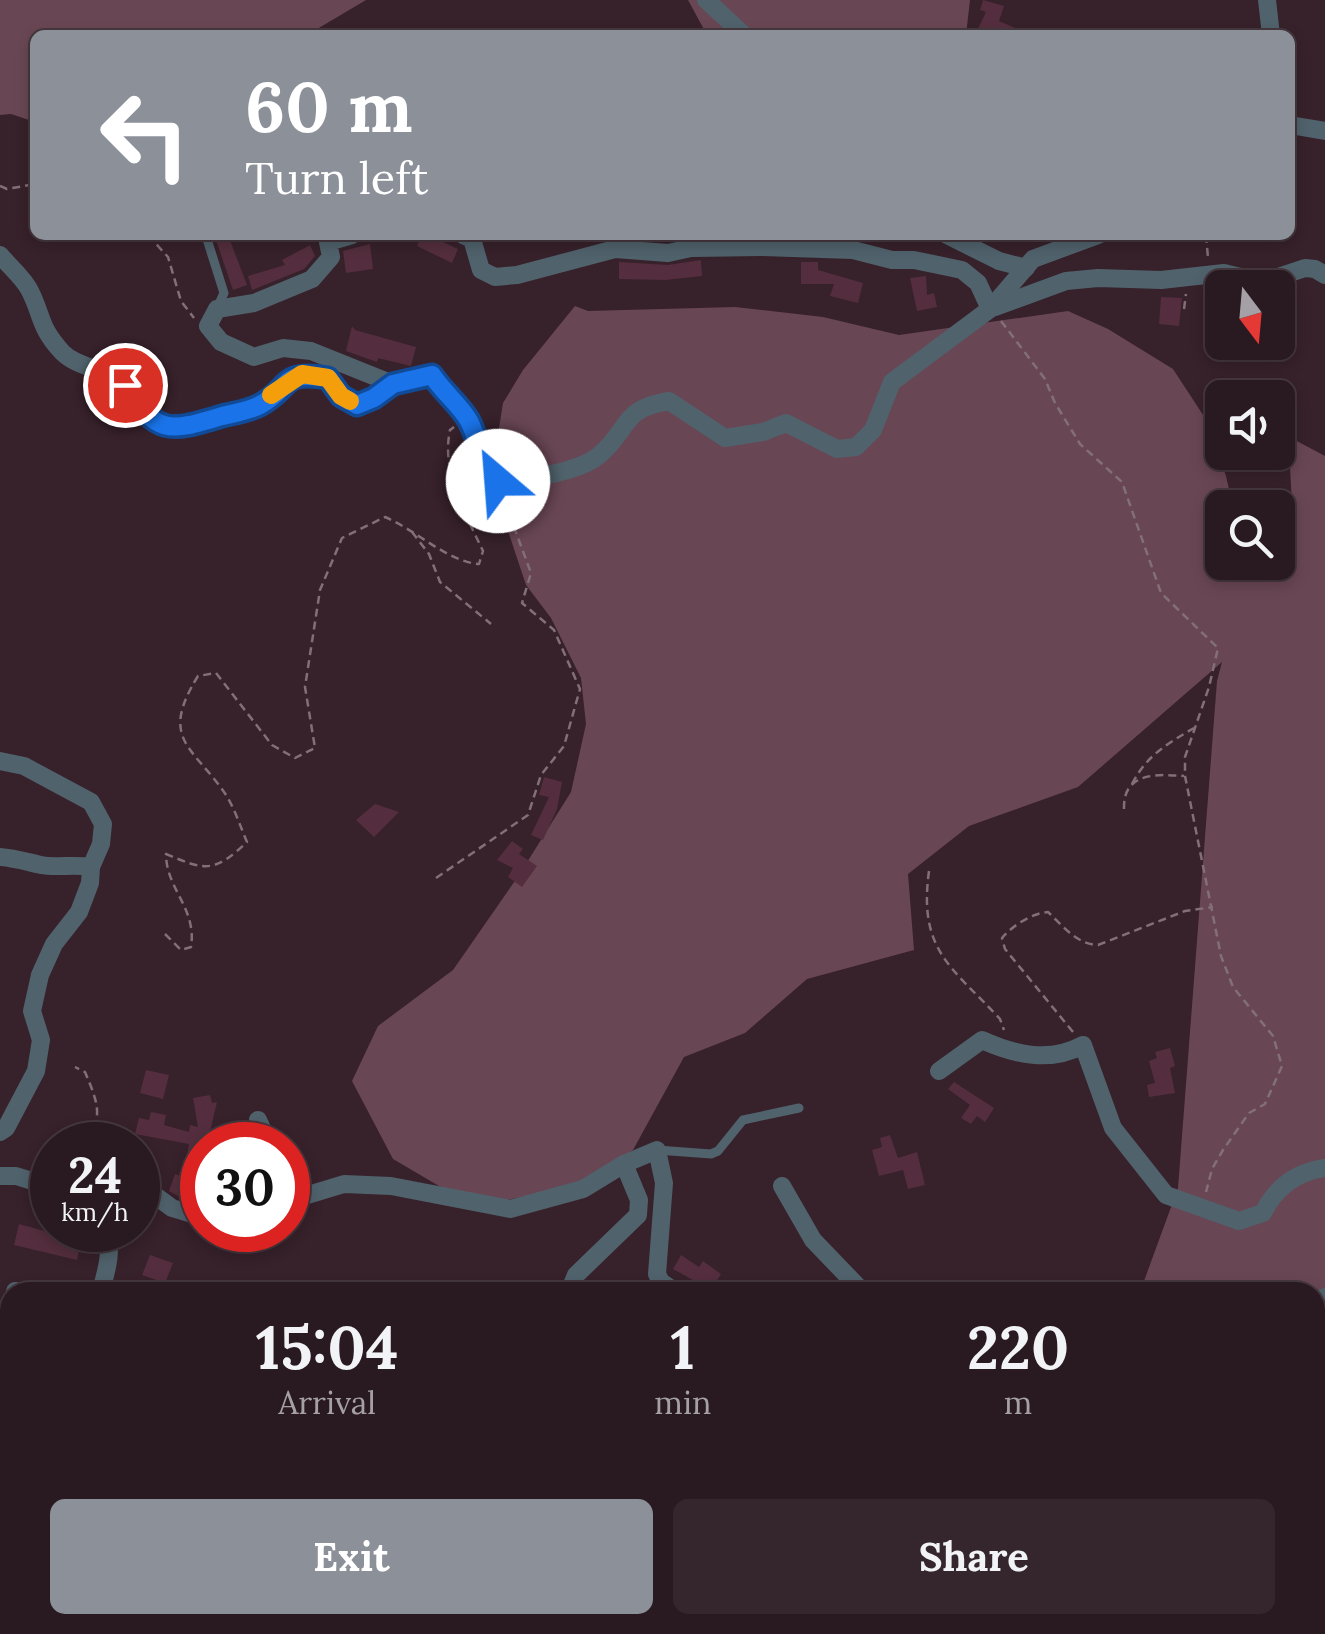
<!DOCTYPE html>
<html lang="en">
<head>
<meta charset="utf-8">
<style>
  body { margin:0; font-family:Lora,serif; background:#35262d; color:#f1f3f6; height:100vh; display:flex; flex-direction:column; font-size:38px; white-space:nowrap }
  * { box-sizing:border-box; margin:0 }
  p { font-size:32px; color:#a5a0a5 }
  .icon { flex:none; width:55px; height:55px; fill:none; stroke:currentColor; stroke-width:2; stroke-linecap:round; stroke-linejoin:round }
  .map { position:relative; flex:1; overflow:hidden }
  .sheet { position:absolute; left:0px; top:1282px; width:1325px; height:352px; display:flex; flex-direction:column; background:#291920; border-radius:30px 30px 0 0; box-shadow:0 5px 15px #0003,0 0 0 2px #45383e }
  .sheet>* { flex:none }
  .banner { position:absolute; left:30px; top:30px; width:1265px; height:210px; border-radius:15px; box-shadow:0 5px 15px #0003,0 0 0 2px #45383e; background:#8c9099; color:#fff; overflow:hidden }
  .needle { width:65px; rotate:164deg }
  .tools { position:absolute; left:1205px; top:270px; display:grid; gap:20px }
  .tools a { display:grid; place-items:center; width:90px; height:90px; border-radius:15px; background:#291920; box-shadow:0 5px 15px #0003,0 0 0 2px #45383e; font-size:50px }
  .speed { position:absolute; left:30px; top:1122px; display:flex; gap:20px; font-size:50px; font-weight:700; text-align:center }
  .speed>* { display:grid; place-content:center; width:130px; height:130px; border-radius:50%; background:#291920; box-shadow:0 5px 15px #0003,0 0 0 2px #45383e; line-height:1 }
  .speed small { font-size:25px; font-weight:400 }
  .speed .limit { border:15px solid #d22; background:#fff; color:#111 }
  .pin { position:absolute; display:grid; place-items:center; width:85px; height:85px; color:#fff; margin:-42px; border:5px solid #fff; border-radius:50%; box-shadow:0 2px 10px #0007 }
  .me { position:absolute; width:110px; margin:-55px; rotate:333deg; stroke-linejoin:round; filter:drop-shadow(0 0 8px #0008) }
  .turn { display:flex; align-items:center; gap:35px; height:210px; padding:0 50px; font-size:45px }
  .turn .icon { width:130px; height:130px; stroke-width:2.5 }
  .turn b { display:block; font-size:70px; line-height:85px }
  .eta { display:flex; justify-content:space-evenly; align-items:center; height:170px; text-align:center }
  .eta b { font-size:60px; font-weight:800; line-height:70px }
  .cta { display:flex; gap:20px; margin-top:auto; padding:20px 50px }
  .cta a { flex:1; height:115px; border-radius:15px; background:#8c9099; color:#fff; font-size:40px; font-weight:800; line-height:115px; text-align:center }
  .cta a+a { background:#35262d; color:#f1f3f6 }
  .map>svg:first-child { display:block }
</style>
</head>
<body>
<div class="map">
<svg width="1325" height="1634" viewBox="0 0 1325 1634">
  <rect width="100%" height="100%" fill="#37212a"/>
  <g fill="#694654">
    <polygon points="0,0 366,0 307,35 35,35 35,122 11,114 0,115"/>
    <polygon points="688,0 970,0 966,35 707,35"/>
    <polygon points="575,306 588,311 735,307 823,317 899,335 1068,311 1108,329 1173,369 1207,421 1226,476 1233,507 1222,508 1222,562 1278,562 1278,524 1292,504 1290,467 1278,447 1278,431 1325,456 1325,1545 1315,1548 1315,1292 1140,1292 1178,1188 1217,681 1222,662 1078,787 969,826 908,874 914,950 807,979 745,1033 684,1057 633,1150 589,1182 489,1204 439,1186 393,1159 352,1081 378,1026 453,970 519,875 571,792 586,724 581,678 551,618 526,585 508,531 493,465 503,403 523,370"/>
    <polygon points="10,1432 10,1625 1095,1625 1092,1634 0,1634 0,1439"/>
  </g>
  <g fill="#542e3e">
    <polygon points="983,0 1004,6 999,21 1031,35 984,35 977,31 986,12 980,10"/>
    <polygon points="228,235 247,285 233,290 216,240"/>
    <polygon points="422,235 442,235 439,240 458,249 452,263 417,246"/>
    <polygon points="370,244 373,269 346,273 343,251"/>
    <polygon points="310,245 315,256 304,269 252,290 248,276 285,265 282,260"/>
    <polygon points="701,260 702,276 665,280 619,279 619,262 668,265"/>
    <polygon points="801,262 818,262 818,270 863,283 858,303 830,296 834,284 801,284"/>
    <polygon points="926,276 927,295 934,293 937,307 917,311 910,278"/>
    <polygon points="1161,297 1182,298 1179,326 1159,324"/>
    <polygon points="352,326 355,330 416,347 411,366 378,358 377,362 346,351"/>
    <polygon points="544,777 562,782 557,809 543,840 531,835 549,797 539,795"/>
    <polygon points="375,804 399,812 374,837 356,820"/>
    <polygon points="512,841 523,849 519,854 537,866 522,887 508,877 513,868 497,860"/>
    <polygon points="1170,1048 1175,1066 1170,1068 1175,1093 1149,1097 1147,1085 1155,1083 1149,1061 1157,1058 1155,1052"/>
    <polygon points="146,1070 169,1075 163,1099 140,1093"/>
    <polygon points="954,1082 994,1108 985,1122 977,1116 971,1124 961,1118 970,1105 948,1089"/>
    <polygon points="210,1095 212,1103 217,1102 207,1145 202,1145 202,1164 197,1163 184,1199 169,1191 175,1174 183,1177 189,1144 135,1134 139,1118 149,1120 151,1112 166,1115 164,1125 189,1132 190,1125 198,1127 193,1098"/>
    <polygon points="890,1135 898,1158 917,1152 925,1185 908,1189 903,1170 879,1176 872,1150 882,1147 880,1138"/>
    <polygon points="19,1224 81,1241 77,1260 14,1245"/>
    <polygon points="150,1255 173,1263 165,1283 142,1275"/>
    <polygon points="681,1255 699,1267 703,1261 721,1274 711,1290 673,1269"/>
  </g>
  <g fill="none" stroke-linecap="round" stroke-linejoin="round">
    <g stroke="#826f77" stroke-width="2.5" stroke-dasharray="8 5" stroke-linecap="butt">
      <polyline points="0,186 7,189 35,184"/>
      <polyline points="148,235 168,257 181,301 194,318"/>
      <polyline points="1206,235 1208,258"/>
      <polyline points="1184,309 1186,294"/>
      <polyline points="1001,321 1045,379 1055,403 1080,444 1122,482 1161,593 1218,648 1209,687 1185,757 1185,776 1221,956 1233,987 1273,1036 1282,1066 1265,1104 1249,1113 1223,1150 1212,1169 1206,1192"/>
      <polyline points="412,532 429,554 440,582 491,624"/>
      <path d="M1132,784c15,-29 35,-40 62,-56"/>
      <path d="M1124,809c-1,-37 32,-35 60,-33"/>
      <path d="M929,871c-11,80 23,96 71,148l4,11"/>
      <polyline points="436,878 528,815 541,775 564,746 580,689 554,630 522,603 531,573 503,497"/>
      <path d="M165,934l16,16 10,-3c6,-39 -25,-58 -25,-93 40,17 48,19 81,-12 -7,-16 -13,-36 -23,-50 -32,-46 -65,-53 -26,-116l18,-3 56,72 23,13 20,-10 -10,-61 15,-97 22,-52 43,-21c31,13 63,45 94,47l4,-13c-18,-38 -42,-79 -33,-121l4,-3"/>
      <path d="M1073,1032l-68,-83 -3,-11c10,-12 30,-25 46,-26 15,14 28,32 50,33l87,-34 28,-4"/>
      <path d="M74,1145c34,-20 24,-42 11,-73l-10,-5"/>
    </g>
    <g stroke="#50626c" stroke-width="9">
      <polyline points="206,236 224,293 218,306"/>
      <polyline points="657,1150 711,1154 718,1151 743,1120 799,1108"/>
    </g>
    <g stroke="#50626c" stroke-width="18">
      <polyline points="706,0 744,35"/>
      <polyline points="1267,0 1271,35"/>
      <polyline points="1290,125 1325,131"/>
      <polyline points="352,235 328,242 331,257 312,279 254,303 217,309 208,326 221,342 254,357 283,348 311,351 393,384"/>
      <polyline points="463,235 472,239 481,270 495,277 517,275 615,249 668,253 691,248 762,247 853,250 892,260 914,260 962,270 978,283 990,309"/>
      <polyline points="947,235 999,261 1026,268"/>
      <path d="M0,255c9,11 24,23 30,36 13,26 9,36 32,61 15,16 44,16 62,32 21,20 16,36 50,44 27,-6 60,-10 85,-23 34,-17 19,-35 69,-27l13,18 16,9 17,-7 19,-14 40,-9c10,17 28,31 36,46 11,21 11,43 29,60 25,0 79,-9 99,-24 34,-27 22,-48 72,-56l56,37 38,-6 23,-9 51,26 19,-2 17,-17 19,-48 98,-73 43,-50 65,-24"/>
      <polyline points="995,307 1066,281 1098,278 1161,280 1224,273 1253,280 1269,280 1305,268 1315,269 1325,275"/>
      <polyline points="0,761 24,766 91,802 103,824 101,844 91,867 90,883 79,912 54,944 40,975 32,1011 41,1040 36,1071 6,1128 0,1132"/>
      <path d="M0,857c15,1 27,5 41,8 15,3 33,-1 50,2"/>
      <path d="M939,1071l43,-31c33,15 68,23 101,5l30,83 53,67 73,26 24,-8c13,-26 33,-41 62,-45"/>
      <polyline points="258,1120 263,1131 261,1145"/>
      <polyline points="0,1176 16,1176 52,1187"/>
      <polyline points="138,1183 172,1208 202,1217"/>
      <polyline points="782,1186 813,1240 863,1292"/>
      <polyline points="288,1201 344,1184 391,1186 510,1209 583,1189 624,1164 657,1150 664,1183 657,1274 661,1282 676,1292"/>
      <path d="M100,1230c17,15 5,42 1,62"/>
      <polyline points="15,1291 21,1292"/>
      <polyline points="569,1292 576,1275 638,1215 639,1200 624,1164"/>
      <polyline points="1315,1301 1325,1297"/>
      <polyline points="1315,1399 1325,1399"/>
      <polyline points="1315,1462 1325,1459"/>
      <polyline points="1315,1595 1325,1592"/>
      <polyline points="1286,1625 1286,1634"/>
      <polyline points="1212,1634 1216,1625"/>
    </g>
  </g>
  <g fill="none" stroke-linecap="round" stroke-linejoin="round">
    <defs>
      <path id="route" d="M125,385c32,49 42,48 97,31 12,-3 27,-5 38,-11 33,-18 19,-35 68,-27l13,18 16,9 17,-7 19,-14 39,-9c11,17 29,31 37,46 11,21 11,43 29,60"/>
    </defs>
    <use href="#route" stroke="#114b97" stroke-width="25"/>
    <use href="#route" stroke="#1a73e8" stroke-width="18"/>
    <polyline stroke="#f59e0b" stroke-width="18" points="271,395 302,374 328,378 341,396 350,401"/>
  </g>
</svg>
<div class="tools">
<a><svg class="needle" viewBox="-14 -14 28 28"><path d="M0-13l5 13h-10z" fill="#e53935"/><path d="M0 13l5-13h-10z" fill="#a5a0a5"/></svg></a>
<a><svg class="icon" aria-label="sound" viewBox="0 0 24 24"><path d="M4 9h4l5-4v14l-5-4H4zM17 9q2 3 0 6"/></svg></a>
<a><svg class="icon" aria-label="search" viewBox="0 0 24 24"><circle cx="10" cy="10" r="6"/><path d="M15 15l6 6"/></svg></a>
</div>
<div class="speed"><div>24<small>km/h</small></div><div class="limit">30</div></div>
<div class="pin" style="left:125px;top:385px;background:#d93025"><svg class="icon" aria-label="arrive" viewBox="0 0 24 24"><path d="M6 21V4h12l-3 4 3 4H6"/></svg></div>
<svg class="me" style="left:498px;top:481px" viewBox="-20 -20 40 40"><circle r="19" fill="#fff"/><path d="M0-13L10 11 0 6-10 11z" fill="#1a73e8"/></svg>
<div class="banner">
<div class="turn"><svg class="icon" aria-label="left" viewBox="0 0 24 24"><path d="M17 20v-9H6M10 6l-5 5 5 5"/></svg><div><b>60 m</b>Turn left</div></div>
</div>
<section class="sheet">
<div class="eta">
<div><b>15:04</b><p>Arrival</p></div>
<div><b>1</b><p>min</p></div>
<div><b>220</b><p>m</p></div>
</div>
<div class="cta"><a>Exit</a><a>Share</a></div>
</section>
</div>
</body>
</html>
